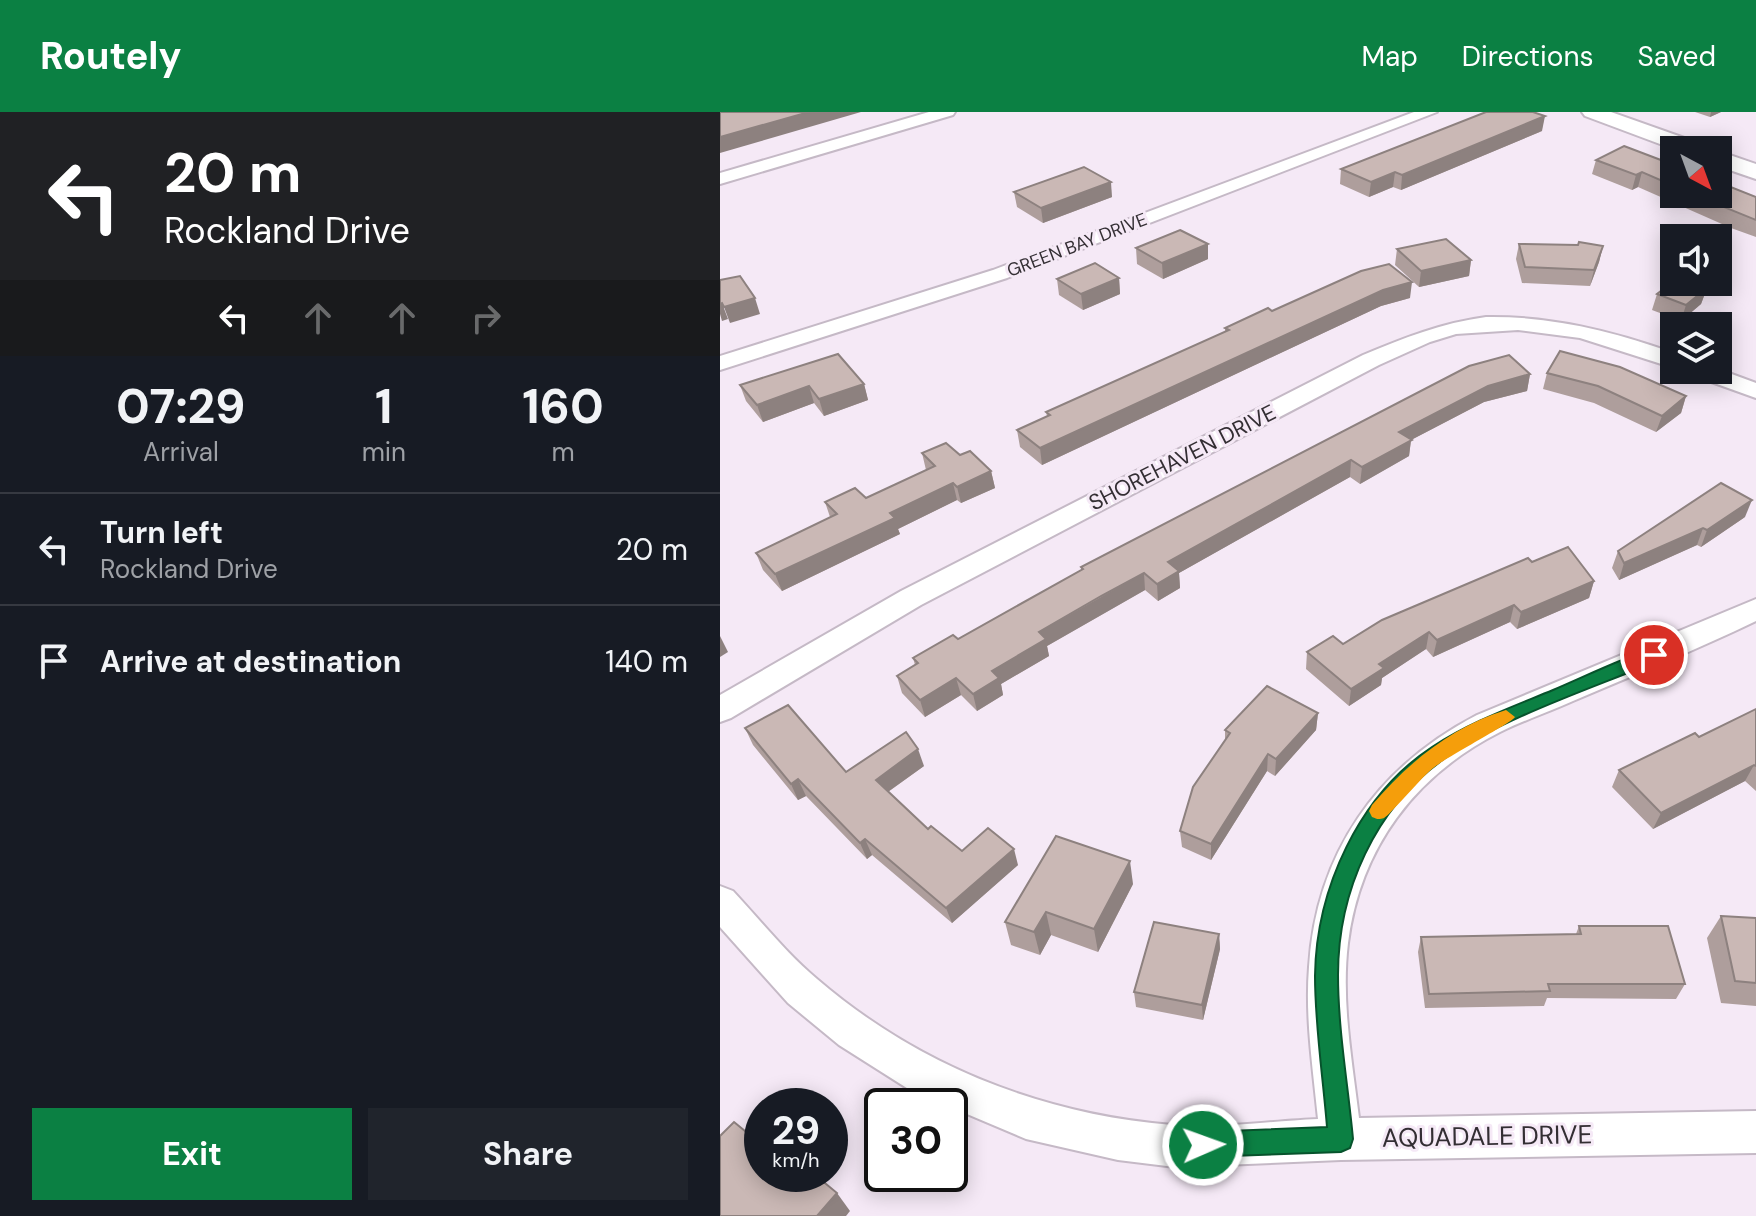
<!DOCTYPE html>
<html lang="en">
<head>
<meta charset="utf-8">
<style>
  body { margin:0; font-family:"DM Sans",sans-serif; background:#20242c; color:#f1f3f6; height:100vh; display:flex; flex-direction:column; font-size:30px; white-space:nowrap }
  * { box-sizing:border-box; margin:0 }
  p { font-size:26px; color:#9ea1a6 }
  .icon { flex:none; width:44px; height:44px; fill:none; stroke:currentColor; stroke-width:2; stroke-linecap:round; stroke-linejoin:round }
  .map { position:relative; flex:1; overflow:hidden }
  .drawer { display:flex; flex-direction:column; background:#171b24; width:720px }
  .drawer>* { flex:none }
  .hud { background:#202124; color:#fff; overflow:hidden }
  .needle { width:52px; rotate:139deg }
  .controls { position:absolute; left:940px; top:24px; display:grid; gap:16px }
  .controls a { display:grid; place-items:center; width:72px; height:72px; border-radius:0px; background:#171b24; box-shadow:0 4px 20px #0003; font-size:40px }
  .speed { position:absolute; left:24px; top:976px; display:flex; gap:16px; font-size:40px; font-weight:700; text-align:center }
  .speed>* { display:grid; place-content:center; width:104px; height:104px; border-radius:50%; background:#171b24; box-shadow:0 4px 20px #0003; line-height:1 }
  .speed small { font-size:20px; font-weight:400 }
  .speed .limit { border:4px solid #111; border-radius:12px; background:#fff; color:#111 }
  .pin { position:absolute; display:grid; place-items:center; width:68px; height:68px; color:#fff; margin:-34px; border:4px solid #fff; border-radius:50%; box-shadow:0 2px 8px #0007 }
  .me { position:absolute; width:88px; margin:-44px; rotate:88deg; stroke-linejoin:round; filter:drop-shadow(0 0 6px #0008) }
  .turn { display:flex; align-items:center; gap:28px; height:168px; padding:0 32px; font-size:36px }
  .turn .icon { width:104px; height:104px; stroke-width:2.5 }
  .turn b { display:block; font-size:56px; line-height:68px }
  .lanes { display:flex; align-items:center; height:76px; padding:0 32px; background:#0003; justify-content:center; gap:40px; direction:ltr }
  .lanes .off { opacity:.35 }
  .eta { display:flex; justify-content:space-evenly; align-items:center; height:136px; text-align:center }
  .eta b { font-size:48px; font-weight:700; line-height:56px }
  .primary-button { display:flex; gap:16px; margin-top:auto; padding:16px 32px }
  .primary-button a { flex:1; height:92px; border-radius:0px; background:#0b8043; color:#fff; font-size:32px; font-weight:700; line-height:92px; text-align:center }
  .primary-button a+a { background:#20242c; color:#f1f3f6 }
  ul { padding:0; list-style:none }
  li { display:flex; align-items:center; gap:24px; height:112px; padding:0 32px; border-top:2px solid #363941 }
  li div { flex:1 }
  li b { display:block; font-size:30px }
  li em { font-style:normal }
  header { display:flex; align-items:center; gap:48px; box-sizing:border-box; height:112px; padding:0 40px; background:#0b8043; color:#fff }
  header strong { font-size:38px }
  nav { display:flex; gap:44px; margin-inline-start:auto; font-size:28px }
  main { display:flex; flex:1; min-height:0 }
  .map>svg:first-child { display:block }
</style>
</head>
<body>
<header>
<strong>Routely</strong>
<nav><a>Map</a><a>Directions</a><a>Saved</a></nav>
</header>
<main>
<section class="drawer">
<div class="hud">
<div class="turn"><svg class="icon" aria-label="left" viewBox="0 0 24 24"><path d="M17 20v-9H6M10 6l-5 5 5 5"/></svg><div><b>20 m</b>Rockland Drive</div></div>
<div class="lanes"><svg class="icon" aria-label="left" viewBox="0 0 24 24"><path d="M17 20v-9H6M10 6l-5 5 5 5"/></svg><svg class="icon off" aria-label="ahead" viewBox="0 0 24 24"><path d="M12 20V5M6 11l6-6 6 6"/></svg><svg class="icon off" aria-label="ahead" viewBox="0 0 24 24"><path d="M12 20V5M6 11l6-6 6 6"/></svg><svg class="icon off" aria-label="right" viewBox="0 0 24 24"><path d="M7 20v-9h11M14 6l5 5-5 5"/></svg></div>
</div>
<div class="eta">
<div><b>07:29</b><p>Arrival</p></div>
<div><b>1</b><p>min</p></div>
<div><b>160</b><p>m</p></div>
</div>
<ul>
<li><svg class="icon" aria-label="left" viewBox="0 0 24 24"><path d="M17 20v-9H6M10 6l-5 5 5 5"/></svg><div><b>Turn left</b><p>Rockland Drive</p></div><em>20 m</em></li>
<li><svg class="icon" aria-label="arrive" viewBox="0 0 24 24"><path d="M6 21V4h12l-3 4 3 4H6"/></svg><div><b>Arrive at destination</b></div><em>140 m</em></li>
</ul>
<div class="primary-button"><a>Exit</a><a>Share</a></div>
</section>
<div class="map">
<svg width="1036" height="1104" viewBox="0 0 1036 1104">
  <rect width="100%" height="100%" fill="#f5e9f6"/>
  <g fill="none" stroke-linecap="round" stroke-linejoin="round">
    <defs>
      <g id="minor">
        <polygon points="209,0 235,0 233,3 0,72 0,61"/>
        <polygon points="694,0 717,0 287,166 0,258 0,244 273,158"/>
        <path d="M766,205c65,-1 126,14 188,36v15l-94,-30 -62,-8 -62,4 -26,8 -51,23 -458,240 -190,113 -11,4v-27l181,-104 462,-236c41,-17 78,-32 123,-38z"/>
        <polygon points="998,257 1036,271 1036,286 972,263 969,258"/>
        <path d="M1036,487v22c-60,29 -122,54 -183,80 -24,11 -49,19 -73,31 -85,43 -140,116 -152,211 -7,58 4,117 11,175l397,-7v42l-415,7 -166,7 -57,-7 -92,-21 -116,-49 -71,-45 -51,-42 -68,-76v-41l13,5c27,29 53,62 84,88 100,86 223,135 355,146 47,4 98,-4 146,-6 -5,-50 -13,-102 -9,-152 7,-114 68,-200 168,-252z"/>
      </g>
      <g id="tertiary">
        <polygon points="862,0 891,0 984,33 987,38 956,38 865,4"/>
        <polygon points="998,39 1036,52 1036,67 998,54"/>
      </g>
    </defs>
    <use href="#minor" stroke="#c5b9c6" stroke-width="4"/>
    <use href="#tertiary" stroke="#c5b9c6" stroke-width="4"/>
    <use href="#minor" fill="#fff" fill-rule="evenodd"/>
    <use href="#tertiary" fill="#fff" fill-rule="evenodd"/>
  </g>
  <g fill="#ae9e9c">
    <polygon points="975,0 1001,0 990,5"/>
    <polygon points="822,19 681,78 673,75 649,85 620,72 621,57"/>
    <polygon points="876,48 954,53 954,82 998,82 1036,85 1036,125 1011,116 918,75 912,78 872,62"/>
    <polygon points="294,80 392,85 323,111 297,95"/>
    <polygon points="488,132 488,147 443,167 417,152 416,136"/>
    <polygon points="799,132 883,134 879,150 870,174 802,171 796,147"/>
    <polygon points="677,137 751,148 749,164 699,175 675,153"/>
    <polygon points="399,166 400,182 363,198 339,183 337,167"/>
    <polygon points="987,176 981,192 961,209 932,198 937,182"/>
    <polygon points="690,186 661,194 322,353 300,335 297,318 327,304 326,300 505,220 505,216 552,199"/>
    <polygon points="827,261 966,284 961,301 936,320 874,291 823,277"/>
    <polygon points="810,262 807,279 764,290 691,328 689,344 640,372 630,365 459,461 460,476 438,489 425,478 327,534 329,544 281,572 283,583 257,599 241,583 205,605 182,581 177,564 195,553 193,546 238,527 361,458 361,455"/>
    <polygon points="144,272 148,288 104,304 94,291 43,310 26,289 20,273"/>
    <polygon points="202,341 240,343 271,359 275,376 241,391 237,388 178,417 180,422 62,479 43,458 36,441 110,405 105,390 146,386 206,358"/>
    <polygon points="1025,405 981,435 977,433 899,468 892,456 898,439"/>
    <polygon points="812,450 874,469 869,486 797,517 790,510 713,545 706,537 662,566 661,573 629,594 586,557 587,540 623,532"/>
    <polygon points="1036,597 1036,679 1025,669 933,717 892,675 899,658 979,625"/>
    <polygon points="598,601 596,618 555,664 547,659 491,748 462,735 460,719 505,628 505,618"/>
    <polygon points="25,616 126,660 204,654 168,680 208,717 242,739 298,753 232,811 152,743 147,747 86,684 78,688 33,633"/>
    <polygon points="413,772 378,840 331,823 320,843 291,833 285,810"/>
    <polygon points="1001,804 1036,806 1036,894 1001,891 987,826"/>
    <polygon points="859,814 965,872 956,887 827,886 824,894 705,896 698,840 701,825 856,822"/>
    <polygon points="499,822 500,837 483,908 416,895 414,880"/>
  </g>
  <g fill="#8d817f">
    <polygon points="89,0 141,0 0,41 0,25"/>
    <polygon points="991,0 1001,0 990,5"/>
    <polygon points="825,4 822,19 681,78 682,63"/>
    <polygon points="675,60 673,75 649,85 651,70"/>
    <polygon points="922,60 918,75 912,78 916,63"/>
    <polygon points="391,70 392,85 323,111 321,96"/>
    <polygon points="488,132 488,147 443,167 442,151"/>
    <polygon points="883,134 879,150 870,174 874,158"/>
    <polygon points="751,148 749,164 699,175 701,159"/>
    <polygon points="399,166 400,182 363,198 361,182"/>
    <polygon points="692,170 690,186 661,194 322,353 320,336 663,178"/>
    <polygon points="987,176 981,192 961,209 966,193"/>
    <polygon points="35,186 40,202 10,211 4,195"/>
    <polygon points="2,191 8,207 2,209 0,202 0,192"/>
    <polygon points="810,262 807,279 764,290 691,328 689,344 640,372 642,355 679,320 768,274"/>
    <polygon points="144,272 148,288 104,304 99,287"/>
    <polygon points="89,274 94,291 43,310 37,293"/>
    <polygon points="966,284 961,301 936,320 942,304"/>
    <polygon points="631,348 630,365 459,461 460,476 438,489 437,472 448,450"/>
    <polygon points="271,359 275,376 241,391 237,375"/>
    <polygon points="233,371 237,388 178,417 180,422 62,479 55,462 170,401"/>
    <polygon points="1032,388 1025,405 981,435 987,418"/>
    <polygon points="983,416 977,433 899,468 904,451"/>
    <polygon points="424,461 425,478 327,534 329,544 281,572 283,583 257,599 253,582 272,559 319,520"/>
    <polygon points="874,469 869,486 797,517 801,500"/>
    <polygon points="794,493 790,510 713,545 717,528"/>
    <polygon points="709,520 706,537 662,566 661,573 629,594 631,577 659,552"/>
    <polygon points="0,524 8,540 0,545"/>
    <polygon points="236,566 241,583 205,605 200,588"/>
    <polygon points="598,601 596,618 555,664 556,647"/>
    <polygon points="198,637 204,654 162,684 156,668"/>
    <polygon points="548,642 547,659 491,748 491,732"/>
    <polygon points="1034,653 1025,669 933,717 941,701"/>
    <polygon points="78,667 86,684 78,688 71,672"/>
    <polygon points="145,727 152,743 147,747 140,731"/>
    <polygon points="294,737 298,753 232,811 226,796"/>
    <polygon points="410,749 413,772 378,840 374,817"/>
    <polygon points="326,800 331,823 320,843 314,820"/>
    <polygon points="499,822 500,837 483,908 482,893"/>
    <polygon points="117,1081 130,1099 126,1104 97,1104"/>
  </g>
  <g fill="#cab8b5" stroke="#8d817f" stroke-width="2">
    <polygon points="0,0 89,0 0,25"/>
    <polygon points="766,0 813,0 825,4 682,63 675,60 651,70 621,57"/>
    <polygon points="904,34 954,53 954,74 922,60 916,63 876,48"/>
    <polygon points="364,55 391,70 321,96 294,80"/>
    <polygon points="998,70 1036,85 1036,108 972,82 998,82"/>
    <polygon points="460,118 488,132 442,151 416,136"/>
    <polygon points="726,127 751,148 701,159 677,137"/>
    <polygon points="859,130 883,134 874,158 805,155 799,132 858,133"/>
    <polygon points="375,151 399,166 361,182 337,167"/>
    <polygon points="669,152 692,170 663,178 320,336 297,318 330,303 326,300 509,218 505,216 548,196 552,199 641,159"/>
    <polygon points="20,164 35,186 4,195 2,191 0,192 0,168"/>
    <polygon points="954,169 971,170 987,176 966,193 937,182"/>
    <polygon points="840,239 900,255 966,284 942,304 878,274 827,261"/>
    <polygon points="118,242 144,272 99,287 89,274 37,293 20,273"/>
    <polygon points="789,243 810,262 768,274 679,320 692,328 642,355 631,348 448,450 459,459 437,472 424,461 381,484 319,520 326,527 272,559 279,566 253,582 236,566 200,588 177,564 198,551 193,546 233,523 238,527 363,457 361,455 749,254"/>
    <polygon points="226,331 240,343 250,339 271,359 237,375 233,371 170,401 175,406 55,462 36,441 117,402 105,390 135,376 146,386 215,354 202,341"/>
    <polygon points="1001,371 1032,388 987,418 983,416 904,451 898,439"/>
    <polygon points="848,435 874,469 801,500 794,493 717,528 709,520 659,552 664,556 631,577 587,540 613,524 623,532 662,508 808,446 812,450"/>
    <polygon points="547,574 598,601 556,647 548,642 491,732 460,719 473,675 510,621 505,618"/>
    <polygon points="68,593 126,660 186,620 198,637 156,668 208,717 211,714 242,739 268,716 294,737 226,796 145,727 140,731 78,667 71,672 25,616"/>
    <polygon points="1036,597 1036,654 1034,653 941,701 899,658 975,621 979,625"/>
    <polygon points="336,724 410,749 374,817 326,800 314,820 285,810"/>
    <polygon points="1001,804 1036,806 1036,871 1015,869"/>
    <polygon points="434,810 499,822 482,893 414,880"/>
    <polygon points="859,814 948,814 965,872 828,872 830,879 709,882 701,825 861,822"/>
    <polygon points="14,1010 42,1033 42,1062 94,1062 117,1081 97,1104 0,1104 0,1024"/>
  </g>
  <path fill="#0b8043" stroke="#07532c" stroke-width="2" d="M934,536l9,7 -3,5c-67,28 -157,57 -216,99 -69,49 -106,132 -106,216 0,54 10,110 15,164l-3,9 -9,4 -138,5 -9,-3 -4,-9 4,-9 9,-4 124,-5c-4,-50 -12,-101 -12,-151 1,-87 44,-181 117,-229 38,-25 80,-40 121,-57 33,-14 67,-31 101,-42z"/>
  <path fill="#f59e0b" d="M786,598l9,7c-3,6 -69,40 -83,52 -11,9 -42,46 -48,49 -6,2 -7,1 -12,-1l-3,-6 3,-6c36,-42 79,-78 134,-95z"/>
  <g text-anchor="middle" stroke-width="6" stroke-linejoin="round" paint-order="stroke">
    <g font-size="18" fill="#332e33" stroke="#f5e9f6">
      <text transform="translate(357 133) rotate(-21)" y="6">GREEN BAY DRIVE</text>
    </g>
    <g font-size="22" fill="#332e33" stroke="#f5e9f6">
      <text transform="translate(462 345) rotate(-27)" y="8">SHOREHAVEN DRIVE</text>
    </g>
    <g font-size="26" fill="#332e33" stroke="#f5e9f6">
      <text transform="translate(767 1024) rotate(-1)" y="9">AQUADALE DRIVE</text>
    </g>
  </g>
</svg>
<div class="controls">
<a><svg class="needle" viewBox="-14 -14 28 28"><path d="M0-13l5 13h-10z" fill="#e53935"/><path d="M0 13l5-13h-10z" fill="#9ea1a6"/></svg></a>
<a><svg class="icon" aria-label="sound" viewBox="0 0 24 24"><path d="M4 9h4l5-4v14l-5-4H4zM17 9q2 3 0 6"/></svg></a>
<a><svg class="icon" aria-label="layers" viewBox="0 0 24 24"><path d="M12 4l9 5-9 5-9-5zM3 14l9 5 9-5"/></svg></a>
</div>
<div class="speed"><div>29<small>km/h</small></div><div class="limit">30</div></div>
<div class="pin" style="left:934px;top:543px;background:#d93025"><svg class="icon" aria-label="arrive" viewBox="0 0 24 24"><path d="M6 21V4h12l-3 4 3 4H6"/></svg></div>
<svg class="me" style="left:483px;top:1033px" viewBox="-20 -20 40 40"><circle r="17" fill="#0b8043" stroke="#fff" stroke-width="3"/><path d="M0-11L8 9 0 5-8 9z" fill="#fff"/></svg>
</div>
</main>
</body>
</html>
